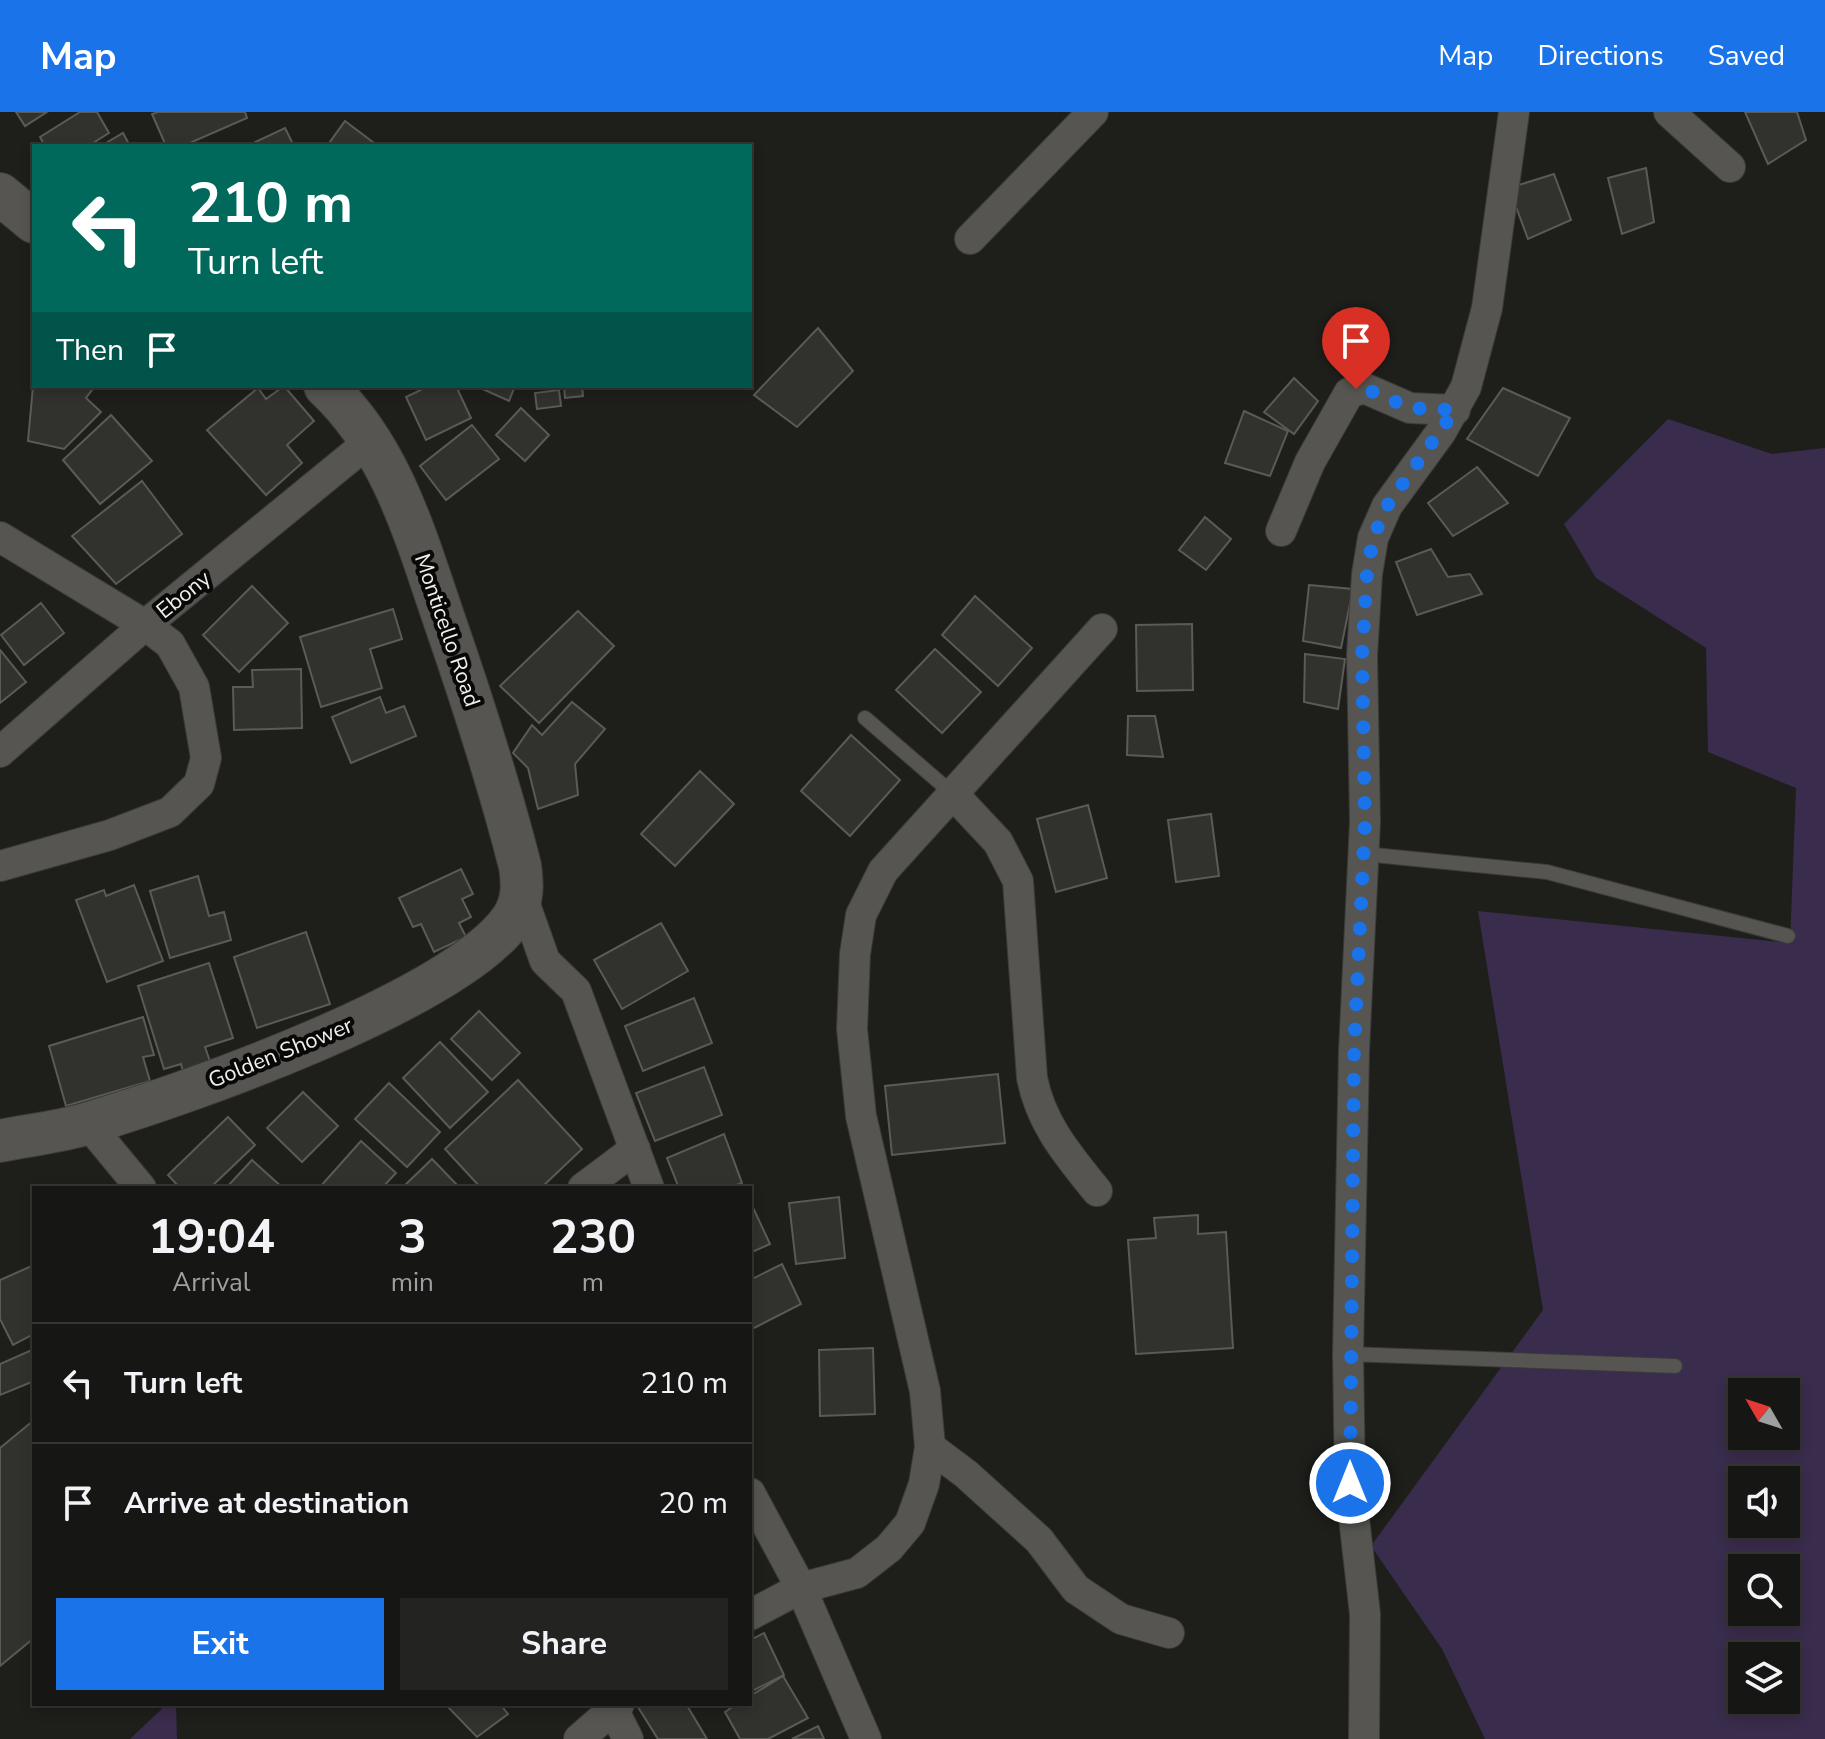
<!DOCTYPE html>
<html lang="en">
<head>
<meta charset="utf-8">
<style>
  body { margin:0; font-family:"Nunito Sans",sans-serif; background:#232322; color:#f1f3f6; height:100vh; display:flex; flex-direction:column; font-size:30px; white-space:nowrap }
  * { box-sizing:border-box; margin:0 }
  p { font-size:26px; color:#9e9fa0 }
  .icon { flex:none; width:44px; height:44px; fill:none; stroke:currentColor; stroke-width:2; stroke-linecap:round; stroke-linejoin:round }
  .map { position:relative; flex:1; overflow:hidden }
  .side { position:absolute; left:32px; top:1074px; width:720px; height:520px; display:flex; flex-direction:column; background:#161614; border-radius:0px; box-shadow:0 4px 12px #0003,0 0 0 2px #353534 }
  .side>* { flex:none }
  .guide { position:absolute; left:32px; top:32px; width:720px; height:244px; border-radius:0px; box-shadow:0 4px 12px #0003,0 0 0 2px #353534; background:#00695c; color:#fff; overflow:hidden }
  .needle { width:52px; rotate:309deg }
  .controls { position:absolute; left:1728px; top:1266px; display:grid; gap:16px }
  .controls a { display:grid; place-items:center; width:72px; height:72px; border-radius:0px; background:#161614; box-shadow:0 4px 12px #0003,0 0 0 2px #353534; font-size:40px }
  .pin { position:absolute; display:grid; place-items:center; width:68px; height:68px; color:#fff; margin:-82px -34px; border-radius:50% 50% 50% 0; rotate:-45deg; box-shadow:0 0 8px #0007 }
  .pin .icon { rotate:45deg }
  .me { position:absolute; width:88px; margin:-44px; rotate:0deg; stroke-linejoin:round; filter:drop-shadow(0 0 6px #0008) }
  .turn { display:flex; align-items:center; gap:28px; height:168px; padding:0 24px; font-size:36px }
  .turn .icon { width:104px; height:104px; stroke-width:2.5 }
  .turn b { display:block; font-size:56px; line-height:68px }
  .then { display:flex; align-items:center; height:76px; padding:0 24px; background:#0003; gap:16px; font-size:30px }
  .eta { display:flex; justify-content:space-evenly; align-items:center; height:136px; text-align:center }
  .eta b { font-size:48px; font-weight:700; line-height:56px }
  .primary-button { display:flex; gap:16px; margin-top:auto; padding:16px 24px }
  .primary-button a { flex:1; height:92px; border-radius:0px; background:#1a73e8; color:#fff; font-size:32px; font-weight:700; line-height:92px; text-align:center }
  .primary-button a+a { background:#232322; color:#f1f3f6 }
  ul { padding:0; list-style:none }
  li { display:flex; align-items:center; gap:24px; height:120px; padding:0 24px; border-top:2px solid #353534 }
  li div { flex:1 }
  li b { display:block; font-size:30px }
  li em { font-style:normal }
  header { display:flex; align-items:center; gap:48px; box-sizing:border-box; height:112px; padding:0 40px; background:#1a73e8; color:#fff }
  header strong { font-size:38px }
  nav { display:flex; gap:44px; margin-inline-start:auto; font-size:28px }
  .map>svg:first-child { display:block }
</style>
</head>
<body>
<header>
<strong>Map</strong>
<nav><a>Map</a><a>Directions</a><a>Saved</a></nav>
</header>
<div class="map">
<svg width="1825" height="1627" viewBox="0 0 1825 1627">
  <rect width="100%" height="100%" fill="#1e1e1b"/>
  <g fill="#3a2c4c" fill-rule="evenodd">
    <path d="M1668,307l104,35 53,-6v1291h-340l-43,-90 -71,-103 172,-236 -65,-399 312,32 6,-155 -88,-36 -2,-104 -110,-70 -32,-54zM1742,1280h44v44h-44zM1742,1368h44v44h-44zM1742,1456h44v44h-44zM1742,1544h44v44h-44z"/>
    <polygon points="167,1592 176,1592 177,1627 130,1627"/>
  </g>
  <g fill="#31312e" stroke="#5a5a56" stroke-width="2">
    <polygon points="16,0 47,0 25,14"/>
    <polygon points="80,0 97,0 109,21 88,34 45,34 40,25"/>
    <polygon points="158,0 245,0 247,6 183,34 166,34 152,2"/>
    <polygon points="1745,0 1797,0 1806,28 1768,52"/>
    <polygon points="345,9 378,34 327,34"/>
    <polygon points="285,16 294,34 247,34"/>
    <polygon points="123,21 130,34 101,34"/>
    <polygon points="1646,56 1654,110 1622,122 1608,66"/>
    <polygon points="1554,62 1571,108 1528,127 1509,76"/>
    <polygon points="818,216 853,259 797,315 754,283"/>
    <polygon points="34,263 34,274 95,274 86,286 101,300 64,337 28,329"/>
    <polygon points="1294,266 1318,289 1294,322 1264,300"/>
    <polygon points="284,274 314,309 287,333 302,351 266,383 207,318 258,276 266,287"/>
    <polygon points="429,274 456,274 471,306 426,328 406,285"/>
    <polygon points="476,274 515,274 509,289"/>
    <polygon points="564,274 582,274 583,284 565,286"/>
    <polygon points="1503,276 1570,306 1538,364 1467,327"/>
    <polygon points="559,278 561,294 537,297 535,281"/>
    <polygon points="521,296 549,323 525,349 496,323"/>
    <polygon points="1244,299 1288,319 1270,364 1225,351"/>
    <polygon points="111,303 152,349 100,392 63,348"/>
    <polygon points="472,313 499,347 446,388 420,354"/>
    <polygon points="1477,355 1508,391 1453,424 1428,391"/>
    <polygon points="142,369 182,422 116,472 72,424"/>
    <polygon points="1205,405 1231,427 1206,458 1179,438"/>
    <polygon points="1431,437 1448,465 1470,462 1482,482 1417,503 1396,450"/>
    <polygon points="1309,473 1353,477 1341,536 1303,529"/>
    <polygon points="252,474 288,511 239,560 203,523"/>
    <polygon points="975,484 1032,536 998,574 942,523"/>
    <polygon points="41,491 64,521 24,553 1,523"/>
    <polygon points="393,497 402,527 370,537 382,576 321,595 300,525"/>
    <polygon points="578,499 614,534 539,611 500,574"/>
    <polygon points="1192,512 1193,578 1137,579 1136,513"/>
    <polygon points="935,537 981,580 942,621 896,578"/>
    <polygon points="0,538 26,570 0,591"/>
    <polygon points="1305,542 1345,547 1338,597 1304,590"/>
    <polygon points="301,557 302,616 234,618 233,575 253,575 252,558"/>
    <polygon points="380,585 386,601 404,594 416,624 351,651 332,605"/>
    <polygon points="572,590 605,617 575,652 578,683 538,697 528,656 513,641 532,613 542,623"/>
    <polygon points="1128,604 1155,604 1163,645 1127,643"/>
    <polygon points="851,623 900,668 850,724 801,679"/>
    <polygon points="700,659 734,692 675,754 641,722"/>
    <polygon points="1088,693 1107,766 1056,780 1037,707"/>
    <polygon points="1211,702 1219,764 1176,770 1168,708"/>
    <polygon points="461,757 473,782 462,787 471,805 459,811 466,825 434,840 421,812 413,815 399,786"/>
    <polygon points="198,764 209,804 224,800 231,828 170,846 150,779"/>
    <polygon points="134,773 163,849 107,870 76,788 104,778 106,784"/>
    <polygon points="661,811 688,859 622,897 594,848"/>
    <polygon points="306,820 330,892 257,916 234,845"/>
    <polygon points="209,851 233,926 205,935 213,958 185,967 181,952 164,957 138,874"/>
    <polygon points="694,886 712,931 643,959 625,914"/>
    <polygon points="479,899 520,941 492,968 451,927"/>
    <polygon points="143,905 154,943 143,945 150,969 66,994 49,934"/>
    <polygon points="440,930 488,980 450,1016 403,966"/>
    <polygon points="704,955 722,1003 655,1029 636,981"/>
    <polygon points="998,962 1005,1031 892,1043 885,974"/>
    <polygon points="518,968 582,1037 541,1076 481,1076 445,1037"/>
    <polygon points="389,971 440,1020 407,1055 355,1007"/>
    <polygon points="303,980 338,1014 302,1050 267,1016"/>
    <polygon points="228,1005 255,1033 210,1076 180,1076 168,1063"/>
    <polygon points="724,1022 742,1071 728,1076 679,1076 667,1046"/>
    <polygon points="361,1029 396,1061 382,1076 319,1076"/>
    <polygon points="432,1047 460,1076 402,1076"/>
    <polygon points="252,1048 283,1076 226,1076"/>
    <polygon points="839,1085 845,1146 796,1152 789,1091"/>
    <polygon points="750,1089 770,1132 750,1141"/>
    <polygon points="1198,1103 1198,1122 1226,1120 1233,1236 1136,1242 1128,1128 1156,1126 1154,1106"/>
    <polygon points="782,1152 801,1192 750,1218 750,1168"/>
    <polygon points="34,1153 34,1222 13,1233 0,1207 0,1168"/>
    <polygon points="873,1236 875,1302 820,1304 819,1238"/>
    <polygon points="34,1237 34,1269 0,1283 0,1252"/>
    <polygon points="34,1308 34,1526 0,1554 0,1336"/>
    <polygon points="764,1521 784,1563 750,1580 750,1528"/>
    <polygon points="783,1564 808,1606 768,1627 740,1627 725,1600 737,1592 750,1592 750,1584"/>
    <polygon points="445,1592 500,1592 508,1602 477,1625"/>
    <polygon points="636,1592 686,1592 707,1627 658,1627"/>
    <polygon points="818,1614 824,1627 792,1627"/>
  </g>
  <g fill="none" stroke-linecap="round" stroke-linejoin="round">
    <defs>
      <g id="service">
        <polyline points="865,606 953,682"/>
        <polyline points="1364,742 1547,760 1788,824"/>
        <polyline points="1348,1242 1675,1254"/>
      </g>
      <g id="minor">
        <polyline points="1669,0 1730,55"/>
        <polyline points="970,127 1093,0"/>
        <polyline points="1281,419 1310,350 1349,281 1364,276 1410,296 1455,298"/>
        <polyline points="0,425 145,513 170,532 194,575 206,646 199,672 170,700 110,723 0,754"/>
        <polyline points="0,640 145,513 370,329"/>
        <path d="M953,682l45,48 20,39 14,197c9,46 36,77 65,113"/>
        <polyline points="522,784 545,849 576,879 649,1076"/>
        <polyline points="88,1012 141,1076"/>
        <polyline points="583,1076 635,1037"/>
        <polyline points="930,1335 966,1362 1039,1428 1076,1477 1121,1507 1169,1521"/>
        <polyline points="750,1381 801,1476 866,1627"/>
        <polyline points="750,1503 801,1476 857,1461 889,1436 910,1411 924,1372 930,1335 925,1279 861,1004 852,917 855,842 861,803 883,759 1102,517"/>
        <polyline points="613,1597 628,1627"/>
        <polyline points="579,1627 619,1592"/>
        <polyline points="1364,1627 1365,1502 1350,1371 1348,1242 1354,939 1365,710 1362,543 1367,462 1373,426 1387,394 1441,320 1466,275 1487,196 1514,0"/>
      </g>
      <g id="secondary">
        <polyline points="0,82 34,110"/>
        <path d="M0,1029c29,-6 60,-9 89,-18 98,-29 368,-124 423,-204 11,-17 11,-34 8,-53 -21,-83 -47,-163 -75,-244 -29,-84 -53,-174 -120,-236"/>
      </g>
    </defs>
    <use href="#service" stroke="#3b3b39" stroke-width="16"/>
    <use href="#minor" stroke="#3b3b39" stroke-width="32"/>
    <use href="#secondary" stroke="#3b3b39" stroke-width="44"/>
    <use href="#service" stroke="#565551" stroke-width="14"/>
    <use href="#minor" stroke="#565551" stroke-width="30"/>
    <use href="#secondary" stroke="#565551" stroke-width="42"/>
  </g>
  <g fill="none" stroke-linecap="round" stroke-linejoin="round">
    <polyline stroke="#1a73e8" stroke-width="14" stroke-dasharray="0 25.2" points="1350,1371 1354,939 1365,710 1362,543 1367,462 1373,426 1387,394 1455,298 1410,296 1364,276 1356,277"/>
  </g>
  <g text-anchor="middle" stroke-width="8" stroke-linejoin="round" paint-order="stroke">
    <g font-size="22" fill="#f0efed" stroke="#080807">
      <text transform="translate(183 482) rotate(-39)" y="8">Ebony</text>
      <text transform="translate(448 518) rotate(71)" y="8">Monticello Road</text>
      <text transform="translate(280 940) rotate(-22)" y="8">Golden Shower</text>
    </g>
  </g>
</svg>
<div class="controls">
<a><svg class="needle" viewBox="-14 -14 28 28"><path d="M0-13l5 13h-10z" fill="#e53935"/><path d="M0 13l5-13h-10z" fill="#9e9fa0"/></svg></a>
<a><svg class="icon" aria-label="sound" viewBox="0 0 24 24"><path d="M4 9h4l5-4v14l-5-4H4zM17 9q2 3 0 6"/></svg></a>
<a><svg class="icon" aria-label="search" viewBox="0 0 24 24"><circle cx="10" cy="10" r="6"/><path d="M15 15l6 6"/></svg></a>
<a><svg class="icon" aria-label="layers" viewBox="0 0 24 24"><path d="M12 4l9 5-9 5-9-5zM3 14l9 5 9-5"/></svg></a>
</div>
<div class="pin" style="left:1356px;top:277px;background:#d93025"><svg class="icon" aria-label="arrive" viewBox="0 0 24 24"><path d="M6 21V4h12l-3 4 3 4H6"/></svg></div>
<svg class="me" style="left:1350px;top:1371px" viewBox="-20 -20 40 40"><circle r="17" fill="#1a73e8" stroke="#fff" stroke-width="3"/><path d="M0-11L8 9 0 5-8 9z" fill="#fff"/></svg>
<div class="guide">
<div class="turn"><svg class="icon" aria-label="left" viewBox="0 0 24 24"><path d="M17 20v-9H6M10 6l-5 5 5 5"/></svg><div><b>210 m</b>Turn left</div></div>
<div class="then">Then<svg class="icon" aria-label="arrive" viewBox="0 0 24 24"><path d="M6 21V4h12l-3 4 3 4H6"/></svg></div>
</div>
<section class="side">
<div class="eta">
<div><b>19:04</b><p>Arrival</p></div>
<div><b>3</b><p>min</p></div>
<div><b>230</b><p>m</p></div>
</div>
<ul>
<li><svg class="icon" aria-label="left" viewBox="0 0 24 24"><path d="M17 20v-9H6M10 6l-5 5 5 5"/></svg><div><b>Turn left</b></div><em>210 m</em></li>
<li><svg class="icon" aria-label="arrive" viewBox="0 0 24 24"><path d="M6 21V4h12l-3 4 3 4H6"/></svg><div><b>Arrive at destination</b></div><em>20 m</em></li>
</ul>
<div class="primary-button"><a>Exit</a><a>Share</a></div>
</section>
</div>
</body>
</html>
